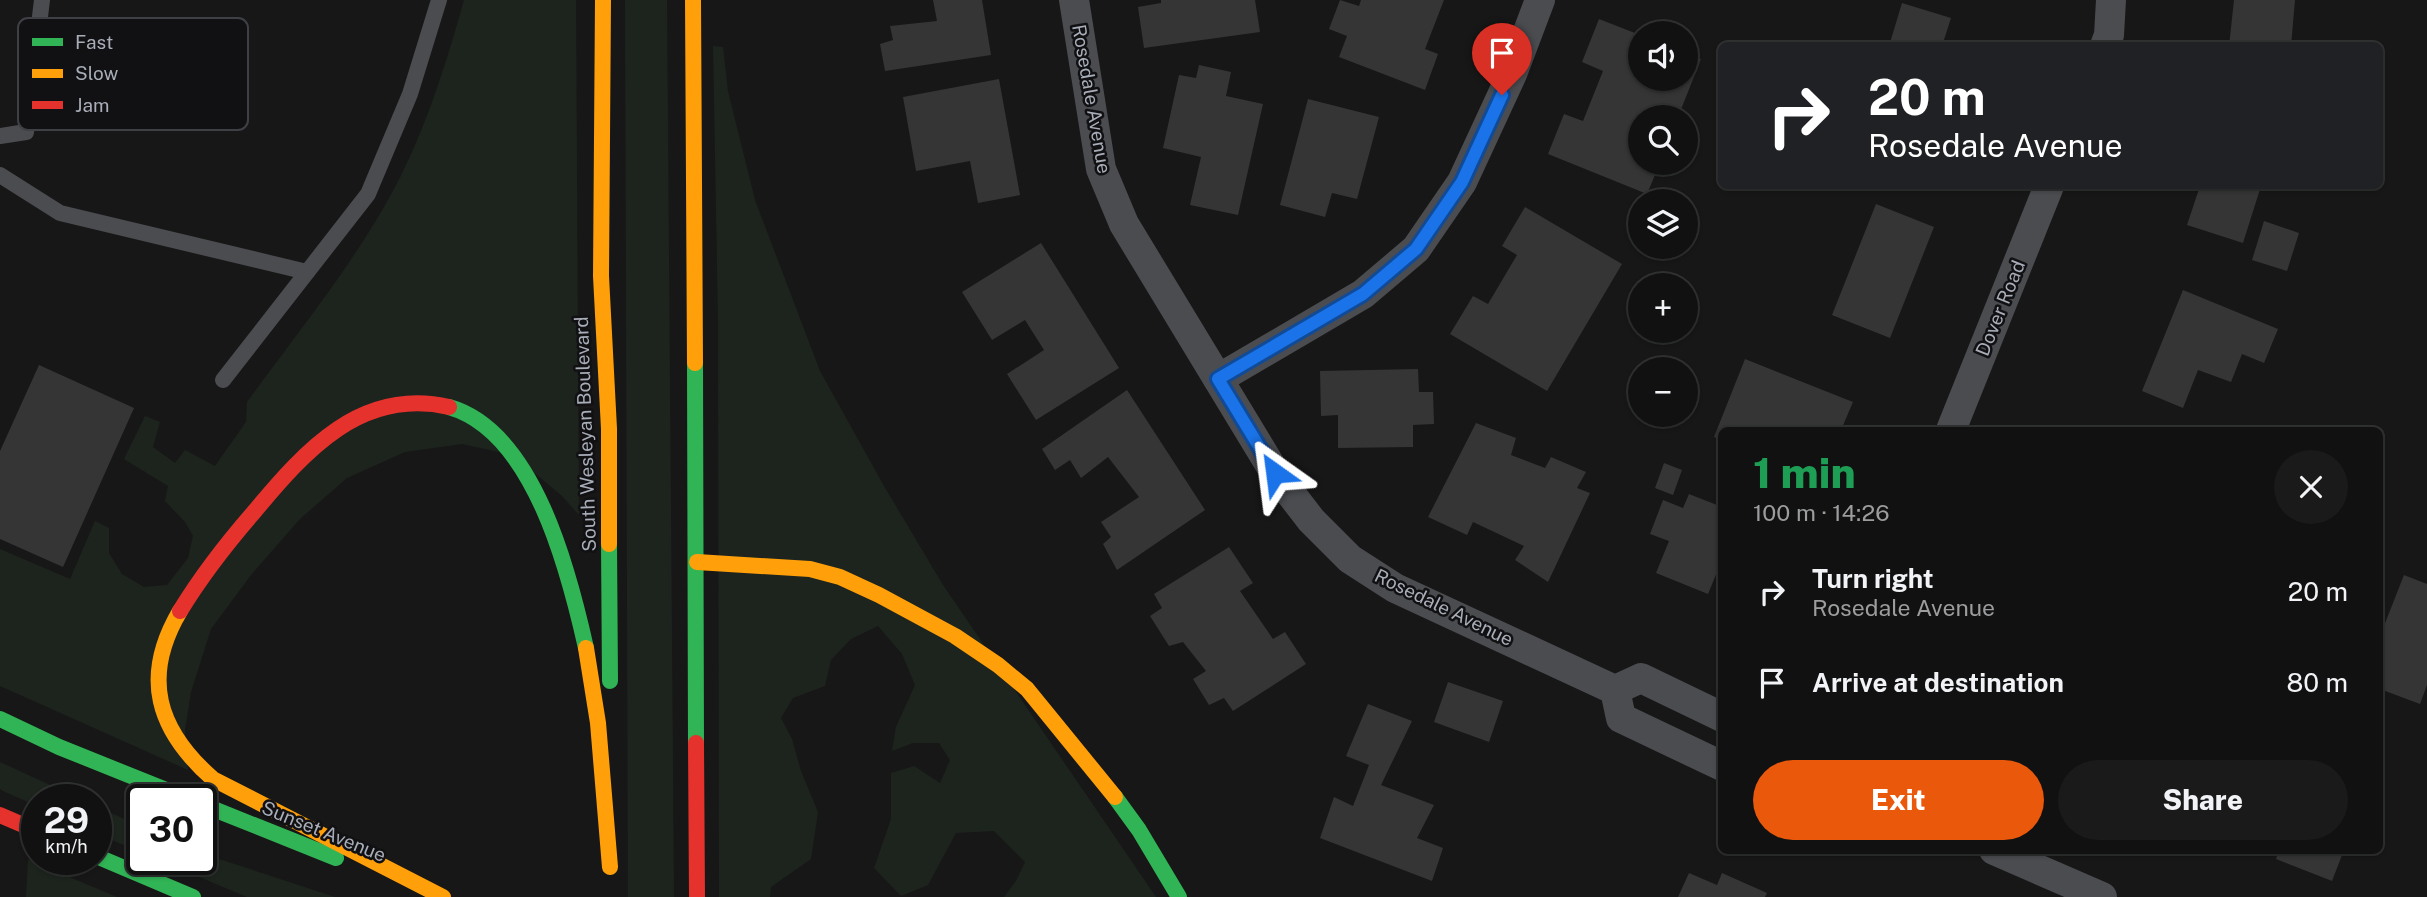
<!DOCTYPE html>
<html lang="en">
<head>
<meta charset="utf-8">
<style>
  body { margin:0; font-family:"Public Sans",sans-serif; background:#1a1a1a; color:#f1f3f6; height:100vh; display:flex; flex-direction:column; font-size:26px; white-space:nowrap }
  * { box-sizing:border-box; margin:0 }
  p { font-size:23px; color:#9c9d9f }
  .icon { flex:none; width:38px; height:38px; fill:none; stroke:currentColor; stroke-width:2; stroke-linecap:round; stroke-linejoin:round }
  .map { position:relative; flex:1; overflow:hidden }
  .drawer { position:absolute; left:1718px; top:427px; width:665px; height:427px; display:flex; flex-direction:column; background:#111; border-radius:10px; box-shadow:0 2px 5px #0004,0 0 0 2px #303131 }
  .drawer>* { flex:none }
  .hud { position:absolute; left:1718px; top:42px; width:665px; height:147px; border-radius:10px; box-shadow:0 2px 5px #0004,0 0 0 2px #303131; background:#202124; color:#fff; overflow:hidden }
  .buttons { position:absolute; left:1628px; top:21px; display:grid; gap:14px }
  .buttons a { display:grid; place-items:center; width:70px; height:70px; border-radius:50%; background:#111; box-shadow:0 2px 5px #0004,0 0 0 2px #303131; font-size:35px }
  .speed { position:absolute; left:21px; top:784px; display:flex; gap:14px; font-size:35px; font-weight:700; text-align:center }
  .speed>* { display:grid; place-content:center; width:91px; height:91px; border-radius:50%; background:#111; box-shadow:0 2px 5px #0004,0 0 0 2px #303131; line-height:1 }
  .speed small { font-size:18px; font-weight:400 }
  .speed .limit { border:4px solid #111; border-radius:10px; background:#fff; color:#111 }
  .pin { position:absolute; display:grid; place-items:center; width:60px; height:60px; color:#fff; margin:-72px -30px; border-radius:50% 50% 50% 0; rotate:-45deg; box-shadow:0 0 7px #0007 }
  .pin .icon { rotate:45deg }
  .me { position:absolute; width:77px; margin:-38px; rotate:329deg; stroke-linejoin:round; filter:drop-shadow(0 0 5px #0008) }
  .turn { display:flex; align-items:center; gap:24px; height:147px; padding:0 35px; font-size:32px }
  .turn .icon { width:91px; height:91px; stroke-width:2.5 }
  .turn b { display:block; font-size:49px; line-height:60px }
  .round { display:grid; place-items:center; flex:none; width:74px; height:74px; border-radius:37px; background:#1a1a1a }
  .overview { display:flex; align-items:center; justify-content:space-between; height:119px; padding:0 35px }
  h1 { font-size:42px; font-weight:800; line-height:52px; color:#1e9e55 }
  .primary-button { display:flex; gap:14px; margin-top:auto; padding:14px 35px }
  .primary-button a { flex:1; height:80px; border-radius:42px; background:#ea580c; color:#fff; font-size:28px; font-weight:800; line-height:80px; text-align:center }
  .primary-button a+a { background:#1a1a1a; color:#f1f3f6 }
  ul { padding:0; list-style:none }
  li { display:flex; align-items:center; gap:21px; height:91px; padding:0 35px }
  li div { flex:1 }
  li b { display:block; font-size:26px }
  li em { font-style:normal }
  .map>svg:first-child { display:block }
</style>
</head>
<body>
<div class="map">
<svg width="2427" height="897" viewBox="0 0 2427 897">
  <rect width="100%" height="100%" fill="#171717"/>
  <g fill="#1d241e">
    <path d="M464,0h112l3,515 -17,-19 -49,-41 -51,-11 -57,8 -58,26 -47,41 -49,56 -40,54 -20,63 -6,38 3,40 -188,-84v-137l70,30 25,-58 14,7v25l13,21 22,13 23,-2 21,-27 5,-22 -8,-14 -20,-21 3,-15 -44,-27 21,-43 15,6 -7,25 22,16 10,-13 30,16 31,-44 1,-20c48,-66 101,-131 141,-202 35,-62 57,-132 76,-200z"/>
    <polygon points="625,0 667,0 674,897 628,897"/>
    <polygon points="713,46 723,47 728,91 755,200 820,371 884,486 943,585 1156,897 1004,897 1016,881 1025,862 994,831 956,833 928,885 901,896 874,868 891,819 891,773 914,766 940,783 950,760 939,743 913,743 892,751 896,727 915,685 902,654 878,626 851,639 831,660 825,686 793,698 781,718 792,739 801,771 818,812 811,859 771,887 770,897 719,897 718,320"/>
    <polygon points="0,762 83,800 37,800 37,806 3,791 0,789"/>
    <polygon points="96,806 142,827 142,853 96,833"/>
    <polygon points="201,853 335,897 247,897 156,859 201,859"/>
    <polygon points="28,860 29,860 117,897 26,897"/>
  </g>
  <g fill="#353536">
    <polygon points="933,0 982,0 991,55 885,71 880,44 893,40 890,26 937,21"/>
    <polygon points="1161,0 1255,0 1260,32 1144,48 1138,7 1161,3"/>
    <polygon points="1340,0 1359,6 1361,0 1444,0 1425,49 1438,54 1425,90 1339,57 1347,36 1329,29"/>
    <polygon points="2234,0 2295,0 2291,46 2229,46"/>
    <polygon points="1902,3 1951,18 1942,46 1889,46"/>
    <polygon points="1599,19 1640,35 1640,79 1685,79 1685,53 1701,59 1678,117 1640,117 1640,163 1660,163 1647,194 1548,154 1564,114 1583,121 1603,71 1582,62"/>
    <polygon points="1199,65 1231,72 1226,96 1263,104 1238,215 1190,205 1201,157 1163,148 1179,75 1196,78"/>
    <polygon points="999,79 1020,195 978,203 970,161 916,171 903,97"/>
    <polygon points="1308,99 1379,117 1357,199 1332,193 1325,217 1280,205"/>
    <polygon points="2200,186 2261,186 2243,243 2187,225"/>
    <polygon points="1876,204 1934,227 1890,338 1832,315"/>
    <polygon points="1525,207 1622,264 1547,391 1450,334 1473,296 1488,304 1517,255 1502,246"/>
    <polygon points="2264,221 2299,233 2287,271 2252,260"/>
    <polygon points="1041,243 1119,368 1036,420 1007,374 1044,350 1025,320 992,340 962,292"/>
    <polygon points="2183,290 2278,329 2264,363 2242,354 2231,382 2198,370 2183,408 2142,391"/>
    <polygon points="1745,359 1853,402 1841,430 1722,430 1722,440 1714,437"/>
    <polygon points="39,365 134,408 63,567 0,539 0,451"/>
    <polygon points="1418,369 1419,392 1433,392 1434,424 1413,425 1413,447 1338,448 1338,415 1321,416 1320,371"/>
    <polygon points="1127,390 1205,510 1117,570 1103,544 1111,537 1101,522 1139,497 1108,457 1081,478 1070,460 1055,470 1042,449"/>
    <polygon points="1476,423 1516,438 1511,455 1545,468 1551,457 1586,472 1577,488 1590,493 1548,582 1515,560 1524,546 1473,522 1467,535 1428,517"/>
    <polygon points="1664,463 1682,470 1673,495 1655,488"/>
    <polygon points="1689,494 1722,507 1722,560 1708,594 1656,573 1669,541 1650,534 1663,500 1683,508"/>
    <polygon points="1229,547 1253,583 1240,591 1273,639 1285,632 1306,664 1233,711 1224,698 1209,705 1193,679 1206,671 1183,642 1169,646 1150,616 1162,608 1154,594"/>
    <polygon points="2404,575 2427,584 2427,685 2420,704 2380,689 2380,636"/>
    <polygon points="1448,682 1503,701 1489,742 1434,722"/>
    <polygon points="1368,704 1412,721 1381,785 1434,805 1417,838 1443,848 1432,881 1320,838 1334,797 1353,806 1369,765 1346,756"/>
    <polygon points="2279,850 2344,850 2332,881 2276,859"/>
    <polygon points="1689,873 1717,885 1722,873 1767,893 1765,897 1678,897"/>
  </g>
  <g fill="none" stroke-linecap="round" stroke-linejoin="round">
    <g stroke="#4b4c50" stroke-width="16">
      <polyline points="0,136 26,132 42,0"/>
      <polyline points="0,175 60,213 307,272"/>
      <polyline points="223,380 368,194 410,94 439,0"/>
    </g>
    <g stroke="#4b4c50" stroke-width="30">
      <polyline points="1074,0 1101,169 1124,224 1275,473 1311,520 1350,559 1395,588 1615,690"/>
      <polyline points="2105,46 2109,35 2111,0"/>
      <polyline points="1218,379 1363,294 1416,249 1462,182 1512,74 1540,0"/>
      <polyline points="1951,430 2049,186"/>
      <polyline points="1615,690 1621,718 1722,766"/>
      <polyline points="1615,690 1641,678 1722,717"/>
      <polyline points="1994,850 2102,897"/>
    </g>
    <g stroke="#30b455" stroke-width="16">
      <polyline points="695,363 696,743"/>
      <path d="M449,407c85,24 120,165 137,241"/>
      <polyline points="609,544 610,681"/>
      <polyline points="0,719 59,747 191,800"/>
      <polyline points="1115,797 1139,830 1179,897"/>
      <polyline points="201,804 336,858"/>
      <polyline points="96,856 193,897"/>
    </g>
    <g stroke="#ff9f0a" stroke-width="16">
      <polyline points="603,0 601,276 609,429 609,544"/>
      <polyline points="693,0 695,363"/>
      <polyline points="697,562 810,569 840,577 879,595 955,636 998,665 1027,689 1115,797"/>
      <path d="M180,611c-39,66 -23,119 33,168l230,118"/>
      <polyline points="586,648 598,723 610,867"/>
    </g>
    <g stroke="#e5322d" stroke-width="16">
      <path d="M180,611c22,-36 47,-68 74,-99 51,-61 107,-125 195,-105"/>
      <polyline points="696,743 697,897"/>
      <polyline points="0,815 37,831"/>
    </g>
  </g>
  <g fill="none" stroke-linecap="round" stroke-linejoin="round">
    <defs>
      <polyline id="route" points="1275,473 1218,379 1363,294 1416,249 1462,182 1502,95"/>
    </defs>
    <use href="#route" stroke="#114b97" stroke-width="18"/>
    <use href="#route" stroke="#1a73e8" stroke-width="12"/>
  </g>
  <g text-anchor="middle" stroke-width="5" stroke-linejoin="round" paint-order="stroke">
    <g font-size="19" fill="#a8adb8" stroke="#111113">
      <text transform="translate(1092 99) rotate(80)" y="7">Rosedale Avenue</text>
      <text transform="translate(2000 308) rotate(-68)" y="7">Dover Road</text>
      <text transform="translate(585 434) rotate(-92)" y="7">South Wesleyan Boulevard</text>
      <text transform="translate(1444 607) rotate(26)" y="7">Rosedale Avenue</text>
      <text transform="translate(324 831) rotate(22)" y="7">Sunset Avenue</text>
    </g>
  </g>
  <rect x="18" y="18" width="230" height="112" rx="10" fill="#111113" stroke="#3e4045" stroke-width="2"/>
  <rect x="32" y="38" width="31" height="8" fill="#30b455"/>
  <rect x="32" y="69" width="31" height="9" fill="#ff9f0a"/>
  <rect x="32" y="101" width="31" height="8" fill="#e5322d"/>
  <g font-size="19" fill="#a8adb8">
    <text x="75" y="49">Fast</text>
    <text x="75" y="80">Slow</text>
    <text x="75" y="112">Jam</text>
  </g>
</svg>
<div class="buttons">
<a><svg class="icon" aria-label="sound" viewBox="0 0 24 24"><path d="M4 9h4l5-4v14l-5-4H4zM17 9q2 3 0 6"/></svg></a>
<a><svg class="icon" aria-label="search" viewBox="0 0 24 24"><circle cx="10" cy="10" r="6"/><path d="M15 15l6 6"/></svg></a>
<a><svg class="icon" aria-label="layers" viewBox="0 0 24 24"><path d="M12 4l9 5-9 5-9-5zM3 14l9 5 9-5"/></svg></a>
<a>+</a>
<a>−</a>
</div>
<div class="speed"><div>29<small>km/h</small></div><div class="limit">30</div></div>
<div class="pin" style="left:1502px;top:95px;background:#d93025"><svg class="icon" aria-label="arrive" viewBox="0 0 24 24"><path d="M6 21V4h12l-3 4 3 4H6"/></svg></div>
<svg class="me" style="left:1275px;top:473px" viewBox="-20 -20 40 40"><path d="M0-17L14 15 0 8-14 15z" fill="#1a73e8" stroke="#fff" stroke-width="4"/></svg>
<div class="hud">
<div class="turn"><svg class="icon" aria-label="right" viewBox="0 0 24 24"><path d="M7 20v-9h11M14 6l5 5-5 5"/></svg><div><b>20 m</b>Rosedale Avenue</div></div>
</div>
<section class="drawer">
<div class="overview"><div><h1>1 min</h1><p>100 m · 14:26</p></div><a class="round"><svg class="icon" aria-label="close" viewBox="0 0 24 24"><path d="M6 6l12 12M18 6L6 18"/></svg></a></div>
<ul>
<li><svg class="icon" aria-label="right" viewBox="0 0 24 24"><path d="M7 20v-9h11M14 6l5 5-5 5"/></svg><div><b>Turn right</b><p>Rosedale Avenue</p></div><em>20 m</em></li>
<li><svg class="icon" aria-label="arrive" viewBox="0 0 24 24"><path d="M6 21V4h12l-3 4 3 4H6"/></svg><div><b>Arrive at destination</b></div><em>80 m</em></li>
</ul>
<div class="primary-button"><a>Exit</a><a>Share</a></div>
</section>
</div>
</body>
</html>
